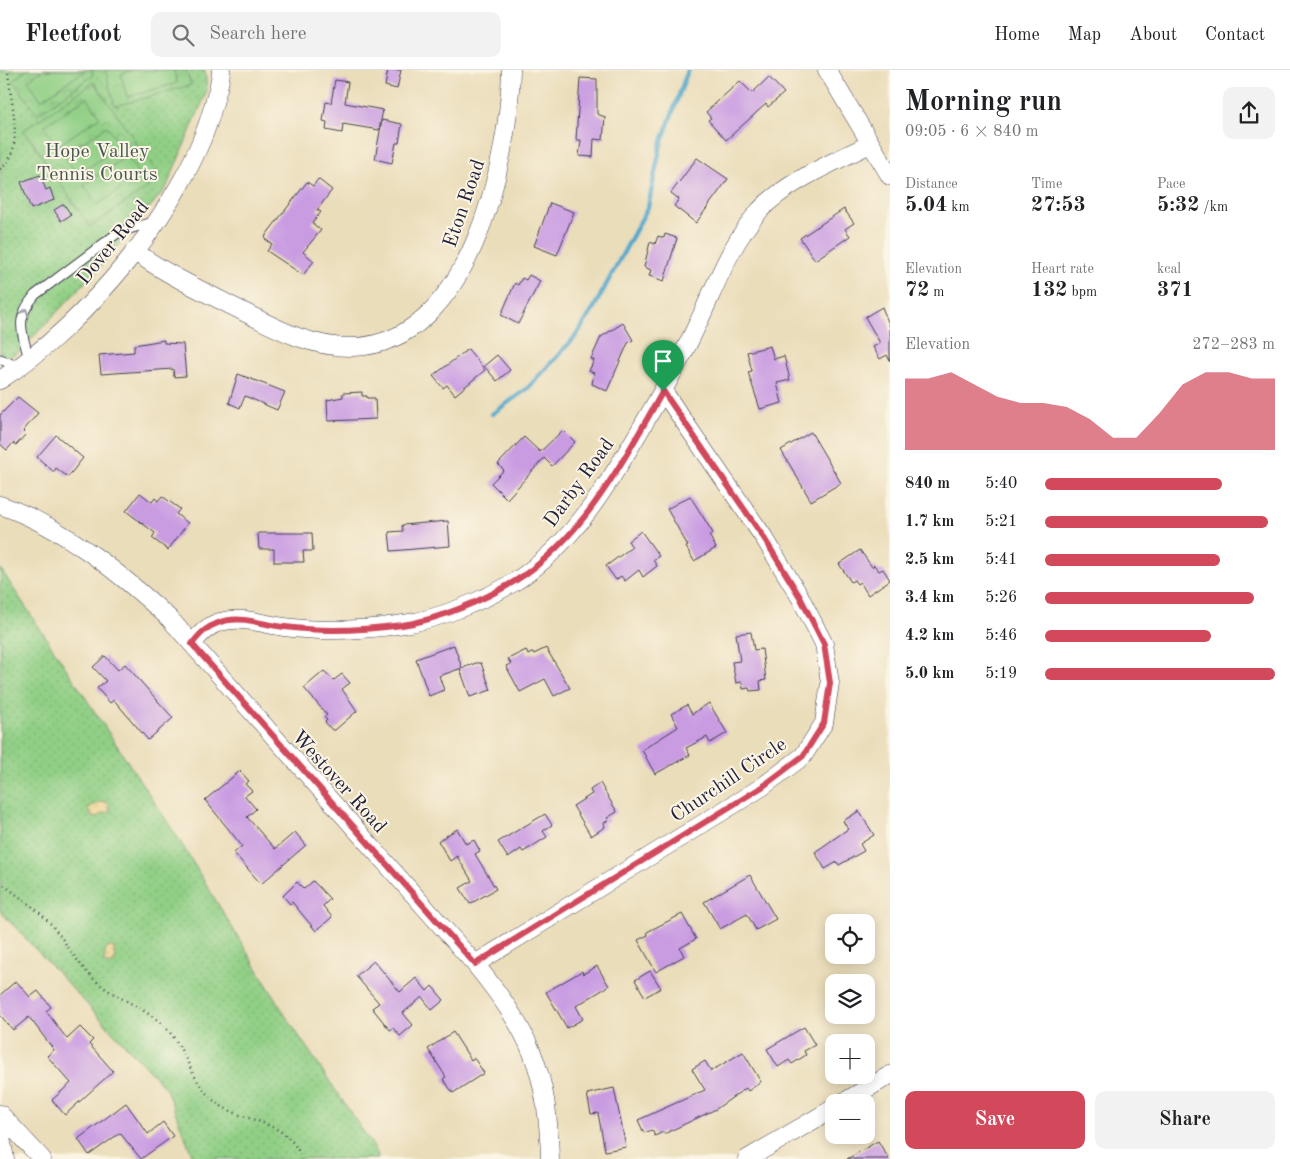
<!DOCTYPE html>
<meta charset="utf-8">
<style>
:root{--surface:#fff;--page:#f2f2f2;--text:#202124;--muted:#757577;--line:#e0e0e0;--accent:#d1495b}
body{margin:0;font-family:"Old Standard TT",serif;background:var(--page);color:var(--text);height:100vh;display:flex;flex-direction:column;font-size:19px;white-space:nowrap}
*{box-sizing:border-box;margin:0}
p{font-size:16px;color:var(--muted)}
.icon{flex:none;width:28px;height:28px;fill:none;stroke:currentColor;stroke-width:2;stroke-linecap:round;stroke-linejoin:round}
.map{position:relative;flex:1;overflow:hidden}
.drawer{display:flex;flex-direction:column;background:var(--surface);width:400px}
.drawer>*{flex:none}
.tools{position:absolute;left:825px;top:844px;display:grid;gap:10px}
.tools a{display:grid;place-items:center;width:50px;height:50px;border-radius:10px;background:var(--surface);box-shadow:0 2px 12px #0003;font-size:25px}
.pin{position:absolute;display:grid;place-items:center;width:42px;height:42px;color:#fff;margin:-51px -21px;border-radius:50% 50% 50% 0;rotate:-45deg;box-shadow:0 0 5px #0007}
.pin .icon{rotate:45deg}
.round{display:grid;place-items:center;flex:none;width:52px;height:52px;border-radius:10px;background:var(--page)}
.summary{display:flex;align-items:center;justify-content:space-between;height:85px;padding:0 15px}
h1{font-size:28px;font-weight:700;line-height:38px}
.figures{display:grid;grid-template-columns:repeat(3,1fr);gap:8px;height:85px;padding:5px 15px}
.figures div{display:grid;align-content:center}
.figures b{font-size:21px;font-weight:700}
.figures small{font-size:14px;font-weight:400}
.figures p{font-size:14px}
.chart{height:140px;padding:10px 15px}
.chart p{display:flex;justify-content:space-between}
.chart svg{width:100%;height:90px;margin-top:5px;fill:var(--accent);opacity:.7}
.button{display:flex;gap:10px;margin-top:auto;padding:10px 15px}
.button a{flex:1;height:58px;border-radius:10px;background:var(--accent);color:#fff;font-size:20px;font-weight:700;line-height:58px;text-align:center}
.button a+a{background:var(--page);color:var(--text)}
ul{padding:0 15px;list-style:none;font-size:16px}
li{display:grid;grid-template-columns:80px 60px 1fr;align-items:center;height:38px}
li i{height:12px;border-radius:6px;background:var(--accent)}
header{display:flex;align-items:center;gap:30px;box-sizing:border-box;height:70px;padding:0 25px;background:var(--surface);border-bottom:1px solid var(--line)}
header strong{font-size:24px}
nav{display:flex;gap:28px;margin-inline-start:auto;font-size:18px}
.search{width:350px;height:45px;background:var(--page);display:flex;align-items:center;gap:12px;box-sizing:border-box;padding:0 18px;border-radius:10px;color:var(--muted);font-size:19px}
main{display:flex;flex:1;min-height:0}
.map>svg:first-child{display:block}
.grass{fill:url(#grass-dots);stroke:#597860}
.sand{fill:url(#sand-dots);stroke:#887e6c}
.park{fill:url(#park-crowns);stroke:#597860}
.pitch{fill:#90cf85;stroke:#597860}
.lines{fill:none;stroke-linecap:round;stroke-linejoin:round}
.stream{stroke:#4da5ca;stroke-width:4.5}
.building{fill:#c99ce2}
.lane-casing{stroke:#403e4e;stroke-width:11}
.street-casing{stroke:#403e4e;stroke-width:19}
.path{stroke:#403e4e;stroke-width:2.5;stroke-dasharray:1 4;stroke-linecap:butt}
.lane{stroke:#fff;stroke-width:9}
.street{stroke:#fff;stroke-width:18}
.oneway{stroke:#9c9ca7}
.route-casing{stroke:#fff;stroke-width:10}
.route{stroke:#d1495b;stroke-width:6}
.labels{text-anchor:middle;stroke-width:4;stroke-linejoin:round;paint-order:stroke}
.park-label{font-size:20px;fill:#435651;stroke:#fcf5e5}
.street-label{font-size:20px;fill:#22223b;stroke:#fcf5e5}
</style>
<header>
<strong>Fleetfoot</strong>
<div class="search"><svg class="icon" aria-label="search" viewBox="0 0 24 24"><circle cx="10" cy="10" r="6"/><path d="M15 15l6 6"/></svg>Search here</div>
<nav><a>Home</a><a>Map</a><a>About</a><a>Contact</a></nav>
</header>
<main>
<div class="map">
<svg width="890" height="1089" viewBox="0 0 890 1089">
<defs>
<pattern id="grass-dots" width="8" height="8" patternUnits="userSpaceOnUse" patternTransform="scale(1.25)"><rect width="8" height="8" fill="#90cf85"/><path d="M2 2h.1M6 6h.1" fill="none" stroke="#7cb174" stroke-width="1.8" stroke-linecap="round"/></pattern>
<pattern id="sand-dots" width="8" height="8" patternUnits="userSpaceOnUse" patternTransform="scale(1.25)"><rect width="8" height="8" fill="#eeda9e"/><path d="M2 2h.1M6 6h.1" fill="none" stroke="#ccbb89" stroke-width="1.8" stroke-linecap="round"/></pattern>
<pattern id="park-crowns" width="20" height="18" patternUnits="userSpaceOnUse" patternTransform="scale(1.25)"><rect width="20" height="18" fill="#90cf85"/><path d="M2 6a3 3 0 1 1 6 0M12 15a3 3 0 1 1 6 0" fill="none" stroke="#7cb174"/></pattern>
</defs>
<rect width="100%" height="100%" fill="#fcf5e5"/>
<filter id="ink" filterUnits="userSpaceOnUse"><feTurbulence type="fractalNoise" baseFrequency=".02" numOctaves="2"/><feDisplacementMap in="SourceGraphic" scale="10" xChannelSelector="R" yChannelSelector="G"/><feConvolveMatrix kernelMatrix="1 2 1 2 8 2 1 2 1" color-interpolation-filters="sRGB"/></filter>
<filter id="wash" filterUnits="userSpaceOnUse"><feTurbulence type="fractalNoise" baseFrequency=".0096" numOctaves="4" result="noise"/><feDisplacementMap in="SourceGraphic" scale="20" xChannelSelector="R" yChannelSelector="G"/><feGaussianBlur stdDeviation="1.12" result="paint"/><feColorMatrix in="noise" values="0 0 0 0 0 0 0 0 0 0 0 0 0 0 0 0 0 1.4 0 .05"/><feComposite in="paint" operator="in"/></filter>
<g filter="url(#wash)">
<rect width="100%" height="100%" fill="#eaddba"/>
<path class="grass" d="M 0,0 L 205,0 L 207,21 L 166,118 L 99,198 L 19,282 L 0,292 Z
M 0,498 L 178,768 L 287,948 L 377,1082 L 378,1089 L 188,1089 L 193,1087 L 166,1019 L 0,841 Z"/>
<path class="sand" d="M 103,731 L 109,734 L 110,741 L 93,748 L 88,738 Z
M 110,877 L 114,878 L 115,892 L 110,895 L 104,892 L 106,879 Z"/>
<path class="park" d="M 27,0 L 93,0 L 92,6 L 37,44 L 13,10 Z
M 105,0 L 186,0 L 191,15 L 115,36 Z
M 94,12 L 161,108 L 90,157 L 24,60 Z"/>
<path class="pitch" d="M 43,0 L 84,0 L 84,1 L 41,30 L 28,10 Z
M 134,0 L 174,0 L 177,13 L 127,27 L 121,4 Z
M 87,27 L 100,47 L 57,76 L 44,56 Z
M 107,56 L 120,76 L 77,105 L 64,85 Z
M 127,86 L 140,106 L 97,135 L 84,115 Z"/>
<g class="lines">
<path class="stream" d="M 492,344 L 527,319 L 575,267 L 591,243 L 648,137 L 661,74 L 688,0"/>
</g>
<g id="blocks">
<path class="building" d="M 388,0 L 401,0 L 397,19 L 385,16 Z
M 769,7 L 784,23 L 768,37 L 766,34 L 726,70 L 708,50 L 711,48 L 706,42 L 740,11 L 752,23 Z
M 580,8 L 597,9 L 597,44 L 605,47 L 603,70 L 594,69 L 593,87 L 579,86 L 581,70 L 576,70 Z
M 335,10 L 348,12 L 345,33 L 383,40 L 379,60 L 343,54 L 342,63 L 326,60 L 327,52 L 323,51 L 326,32 L 331,33 Z
M 382,50 L 402,54 L 399,73 L 396,73 L 392,93 L 375,89 Z
M 697,88 L 728,109 L 696,153 L 674,136 L 679,129 L 671,123 Z
M 40,105 L 46,120 L 50,118 L 54,130 L 31,139 L 21,112 Z
M 318,109 L 332,120 L 317,140 L 321,142 L 312,153 L 321,160 L 303,182 L 314,191 L 303,205 L 267,181 L 272,174 L 265,169 L 266,165 L 307,112 L 313,116 Z
M 550,133 L 574,142 L 557,185 L 534,176 Z
M 64,134 L 71,145 L 61,151 L 54,140 Z
M 844,139 L 854,153 L 845,159 L 850,166 L 815,190 L 800,168 Z
M 665,164 L 677,168 L 664,211 L 649,206 L 651,200 L 644,197 L 650,172 L 655,174 L 658,166 L 664,168 Z
M 529,205 L 540,211 L 518,254 L 501,245 L 515,213 L 518,215 L 522,208 L 526,210 Z
M 882,237 L 890,257 L 890,291 L 887,285 L 880,289 L 873,277 L 880,273 L 865,247 Z
M 623,253 L 633,270 L 628,273 L 607,321 L 592,314 L 594,303 L 589,301 L 594,290 L 591,289 L 601,267 Z
M 164,270 L 164,273 L 183,274 L 186,306 L 174,307 L 173,299 L 101,304 L 99,285 L 134,282 L 134,275 Z
M 770,276 L 774,289 L 784,286 L 790,310 L 777,313 L 782,333 L 760,339 L 748,302 L 752,301 L 747,282 Z
M 468,279 L 485,300 L 455,325 L 447,315 L 443,318 L 433,306 Z
M 497,285 L 510,300 L 497,311 L 484,296 Z
M 238,304 L 285,322 L 277,340 L 245,326 L 240,338 L 229,333 Z
M 362,322 L 362,326 L 367,326 L 367,328 L 375,328 L 376,349 L 328,351 L 327,330 L 343,327 L 343,323 Z
M 18,327 L 38,343 L 23,361 L 26,364 L 16,375 L 13,373 L 7,380 L 0,374 L 0,345 Z
M 563,360 L 575,372 L 552,396 L 544,388 L 507,429 L 491,413 L 504,400 L 498,394 L 524,367 L 540,382 Z
M 811,362 L 841,413 L 811,431 L 781,380 Z
M 56,365 L 83,388 L 68,407 L 56,398 L 54,402 L 37,387 Z
M 140,423 L 152,432 L 155,428 L 158,431 L 162,426 L 180,439 L 176,444 L 188,453 L 168,480 L 152,468 L 155,463 L 126,441 Z
M 690,426 L 713,463 L 709,465 L 716,478 L 694,491 L 686,477 L 688,476 L 667,439 Z
M 448,451 L 450,476 L 391,481 L 389,462 L 403,461 L 402,455 Z
M 641,461 L 659,486 L 653,490 L 657,496 L 643,507 L 639,500 L 625,511 L 621,506 L 616,510 L 606,496 L 632,477 L 628,471 Z
M 258,463 L 312,463 L 313,481 L 303,481 L 304,492 L 274,492 L 274,479 L 259,479 Z
M 860,480 L 872,497 L 874,495 L 879,501 L 883,499 L 890,510 L 868,525 L 860,512 L 857,514 L 854,510 L 851,512 L 839,494 Z
M 751,562 L 754,580 L 762,579 L 766,610 L 760,611 L 761,620 L 750,621 L 749,618 L 743,619 L 742,612 L 736,613 L 732,592 L 740,591 L 736,564 Z
M 454,575 L 462,598 L 439,606 L 444,620 L 429,626 L 416,589 Z
M 546,578 L 570,618 L 554,626 L 545,609 L 520,622 L 506,596 L 511,594 L 508,589 L 526,580 L 528,585 L 533,582 L 534,584 Z
M 105,586 L 118,600 L 125,594 L 173,648 L 148,670 L 114,630 L 110,633 L 97,618 L 106,611 L 93,597 Z
M 476,593 L 481,593 L 491,620 L 470,627 L 460,599 Z
M 324,601 L 334,610 L 342,604 L 350,613 L 342,619 L 357,641 L 335,660 L 332,660 L 325,652 L 327,650 L 324,647 L 327,645 L 304,618 Z
M 709,633 L 727,663 L 710,673 L 707,667 L 686,678 L 690,685 L 655,704 L 642,680 L 678,657 L 671,644 L 687,635 L 692,644 Z
M 240,701 L 249,711 L 245,714 L 252,721 L 245,726 L 256,739 L 247,747 L 275,779 L 295,762 L 306,775 L 261,814 L 234,783 L 242,776 L 205,730 Z
M 600,713 L 617,742 L 607,748 L 609,750 L 604,753 L 605,757 L 591,766 L 573,736 L 592,724 L 590,720 Z
M 859,741 L 874,765 L 860,774 L 864,781 L 839,795 L 837,792 L 825,799 L 815,782 L 848,759 L 843,751 Z
M 545,744 L 552,755 L 543,761 L 547,767 L 523,782 L 521,779 L 508,788 L 498,772 Z
M 457,759 L 466,774 L 474,770 L 480,781 L 475,784 L 496,819 L 470,834 L 460,818 L 472,811 L 457,786 L 450,791 L 438,771 Z
M 750,805 L 776,849 L 756,860 L 747,844 L 720,859 L 704,832 Z
M 313,811 L 330,829 L 323,836 L 332,847 L 316,861 L 292,832 L 290,834 L 283,826 L 297,812 L 304,819 Z
M 682,844 L 696,869 L 680,878 L 684,886 L 656,902 L 638,870 L 648,865 L 647,862 Z
M 374,891 L 400,922 L 416,908 L 427,921 L 432,916 L 444,930 L 432,940 L 422,927 L 403,943 L 413,955 L 400,966 L 393,958 L 390,960 L 372,938 L 379,933 L 356,906 Z
M 597,896 L 609,916 L 576,936 L 583,949 L 567,958 L 546,922 L 582,901 L 583,904 Z
M 650,901 L 661,918 L 645,927 L 635,910 Z
M 16,911 L 30,927 L 38,921 L 51,937 L 46,941 L 67,969 L 80,957 L 93,970 L 89,974 L 113,1001 L 65,1045 L 52,1030 L 71,1013 L 47,986 L 54,980 L 29,947 L 13,960 L 0,945 L 0,925 Z
M 804,957 L 815,975 L 804,981 L 806,985 L 792,994 L 789,990 L 778,997 L 767,979 Z
M 453,962 L 471,990 L 474,988 L 484,1003 L 453,1023 L 443,1009 L 446,1007 L 428,979 Z
M 743,982 L 761,1012 L 748,1021 L 746,1018 L 716,1039 L 664,1064 L 663,1062 L 655,1066 L 652,1060 L 644,1063 L 638,1050 L 705,1020 L 692,999 L 705,991 L 711,1001 Z
M 614,1018 L 626,1077 L 605,1081 L 598,1043 L 591,1044 L 587,1024 Z
M 126,1033 L 148,1064 L 163,1052 L 173,1066 L 141,1089 L 120,1063 L 89,1085 L 78,1069 Z
M 878,1071 L 889,1089 L 847,1089 Z"/>
</g>
</g>
<g filter="url(#ink)">
<use href="#blocks" fill-opacity="0" stroke="#403e4e" stroke-width="1"/>
<g class="lines">
<g class="lane-casing">
<path id="lane" d="M 0,289 L 19,297
M 29,289 C 22,261 14,250 35,225 L 119,162 L 153,152"/>
</g>
<g class="street-casing">
<path id="street" d="M 827,0 L 890,106
M 134,181 C 163,202 194,217 226,233 C 267,253 306,278 353,277 C 470,274 509,91 511,0
M 0,310 C 86,255 189,132 214,33 C 217,22 221,11 221,0
M 0,435 C 64,457 120,503 170,549 L 475,894 C 530,962 548,1000 550,1089
M 192,574 C 199,565 208,555 220,552 C 243,546 262,554 284,557 C 322,562 366,560 404,554 C 439,549 485,530 516,511 C 573,474 610,412 643,355 C 663,321 682,288 698,253 C 717,213 730,174 760,140 C 786,112 836,91 870,74
M 475,894 L 762,717 L 803,686 L 824,653 L 830,613 L 824,574 L 800,527 L 765,469 L 663,321
M 844,1032 L 890,1005
M 0,1044 L 42,1089
M 0,1062 L 5,1089
M 747,1089 L 834,1038"/>
</g>
<path class="path" d="M 0,99 C 27,83 9,27 8,0
M 0,812 C 16,825 34,836 47,850 C 65,869 77,895 97,912 C 118,930 144,936 166,958 C 186,979 191,1011 213,1030 C 242,1055 286,1046 302,1089"/>
<use href="#lane" class="lane"/>
<use href="#street" class="street"/>
</g>
<defs><path id="oneway-chevron" d="M-2-3.5L2.5 0L-2 3.5" fill="none" stroke-width="1.6" stroke-linecap="round" stroke-linejoin="round" transform="scale(1.25)"/></defs>
<use class="oneway" href="#oneway-chevron" transform="translate(25 242) rotate(-70)"/>
</g>
<g class="lines" filter="url(#ink)">
<g class="route-casing">
<path id="route" d="M 663,321 L 764,468 L 800,527 L 824,574 L 830,613 L 824,653 L 803,686 L 762,717 L 475,894 L 192,574 C 199,565 206,557 218,553 C 240,544 262,555 285,557 C 323,562 365,560 402,555 C 438,550 484,530 515,511 C 584,468 624,389 663,321 Z"/>
</g>
<use href="#route" class="route"/>
</g>
<g class="labels">
<g class="park-label">
<text x="97" y="87">Hope Valley<tspan x="97" dy="23">Tennis Courts</tspan></text>
</g>
<g class="street-label">
<text transform="translate(463 133) rotate(-71)" y="7">Eton Road</text>
<text transform="translate(112 172) rotate(-51)" y="7">Dover Road</text>
<text transform="translate(578 412) rotate(-54)" y="7">Darby Road</text>
<text transform="translate(728 709) rotate(-34)" y="7">Churchill Circle</text>
<text transform="translate(340 711) rotate(48)" y="7">Westover Road</text>
</g>
</g>
</svg>
<div class="tools">
<a><svg class="icon" aria-label="locate" viewBox="0 0 24 24"><circle cx="12" cy="12" r="6"/><path d="M12 2v4M12 18v4M2 12h4M18 12h4"/></svg></a>
<a><svg class="icon" aria-label="layers" viewBox="0 0 24 24"><path d="M12 4l9 5-9 5-9-5zM3 14l9 5 9-5"/></svg></a>
<a>+</a>
<a>−</a>
</div>
<div class="pin" style="left:663px;top:321px;background:#1e9e55"><svg class="icon" aria-label="arrive" viewBox="0 0 24 24"><path d="M6 21V4h12l-3 4 3 4H6"/></svg></div>
</div>
<section class="drawer">
<div class="summary"><div><h1>Morning run</h1><p>09:05 · 6 × 840 m</p></div><a class="round"><svg class="icon" aria-label="share" viewBox="0 0 24 24"><path d="M12 15V3M7 8l5-5 5 5M5 13v7h14v-7"/></svg></a></div>
<div class="figures">
<div><p>Distance</p><b>5.04<small> km</small></b></div>
<div><p>Time</p><b>27:53</b></div>
<div><p>Pace</p><b>5:32<small> /km</small></b></div>
</div>
<div class="figures">
<div><p>Elevation</p><b>72<small> m</small></b></div>
<div><p>Heart rate</p><b>132<small> bpm</small></b></div>
<div><p>kcal</p><b>371</b></div>
</div>
<div class="chart"><p><span>Elevation</span>272–283 m</p>
<svg viewBox="0 0 160 44" preserveAspectRatio="none"><path d="M0 44V9L10 9L20 6L30 12L40 18L50 21L60 21L70 23L80 29L90 38L100 38L110 26L120 12L130 6L140 6L150 9L160 9V44z"/></svg>
</div>
<ul>
<li><b>840 m</b>5:40<i style="width:77%"></i></li>
<li><b>1.7 km</b>5:21<i style="width:97%"></i></li>
<li><b>2.5 km</b>5:41<i style="width:76%"></i></li>
<li><b>3.4 km</b>5:26<i style="width:91%"></i></li>
<li><b>4.2 km</b>5:46<i style="width:72%"></i></li>
<li><b>5.0 km</b>5:19<i style="width:100%"></i></li>
</ul>
<div class="button"><a>Save</a><a>Share</a></div>
</section>
</main>
